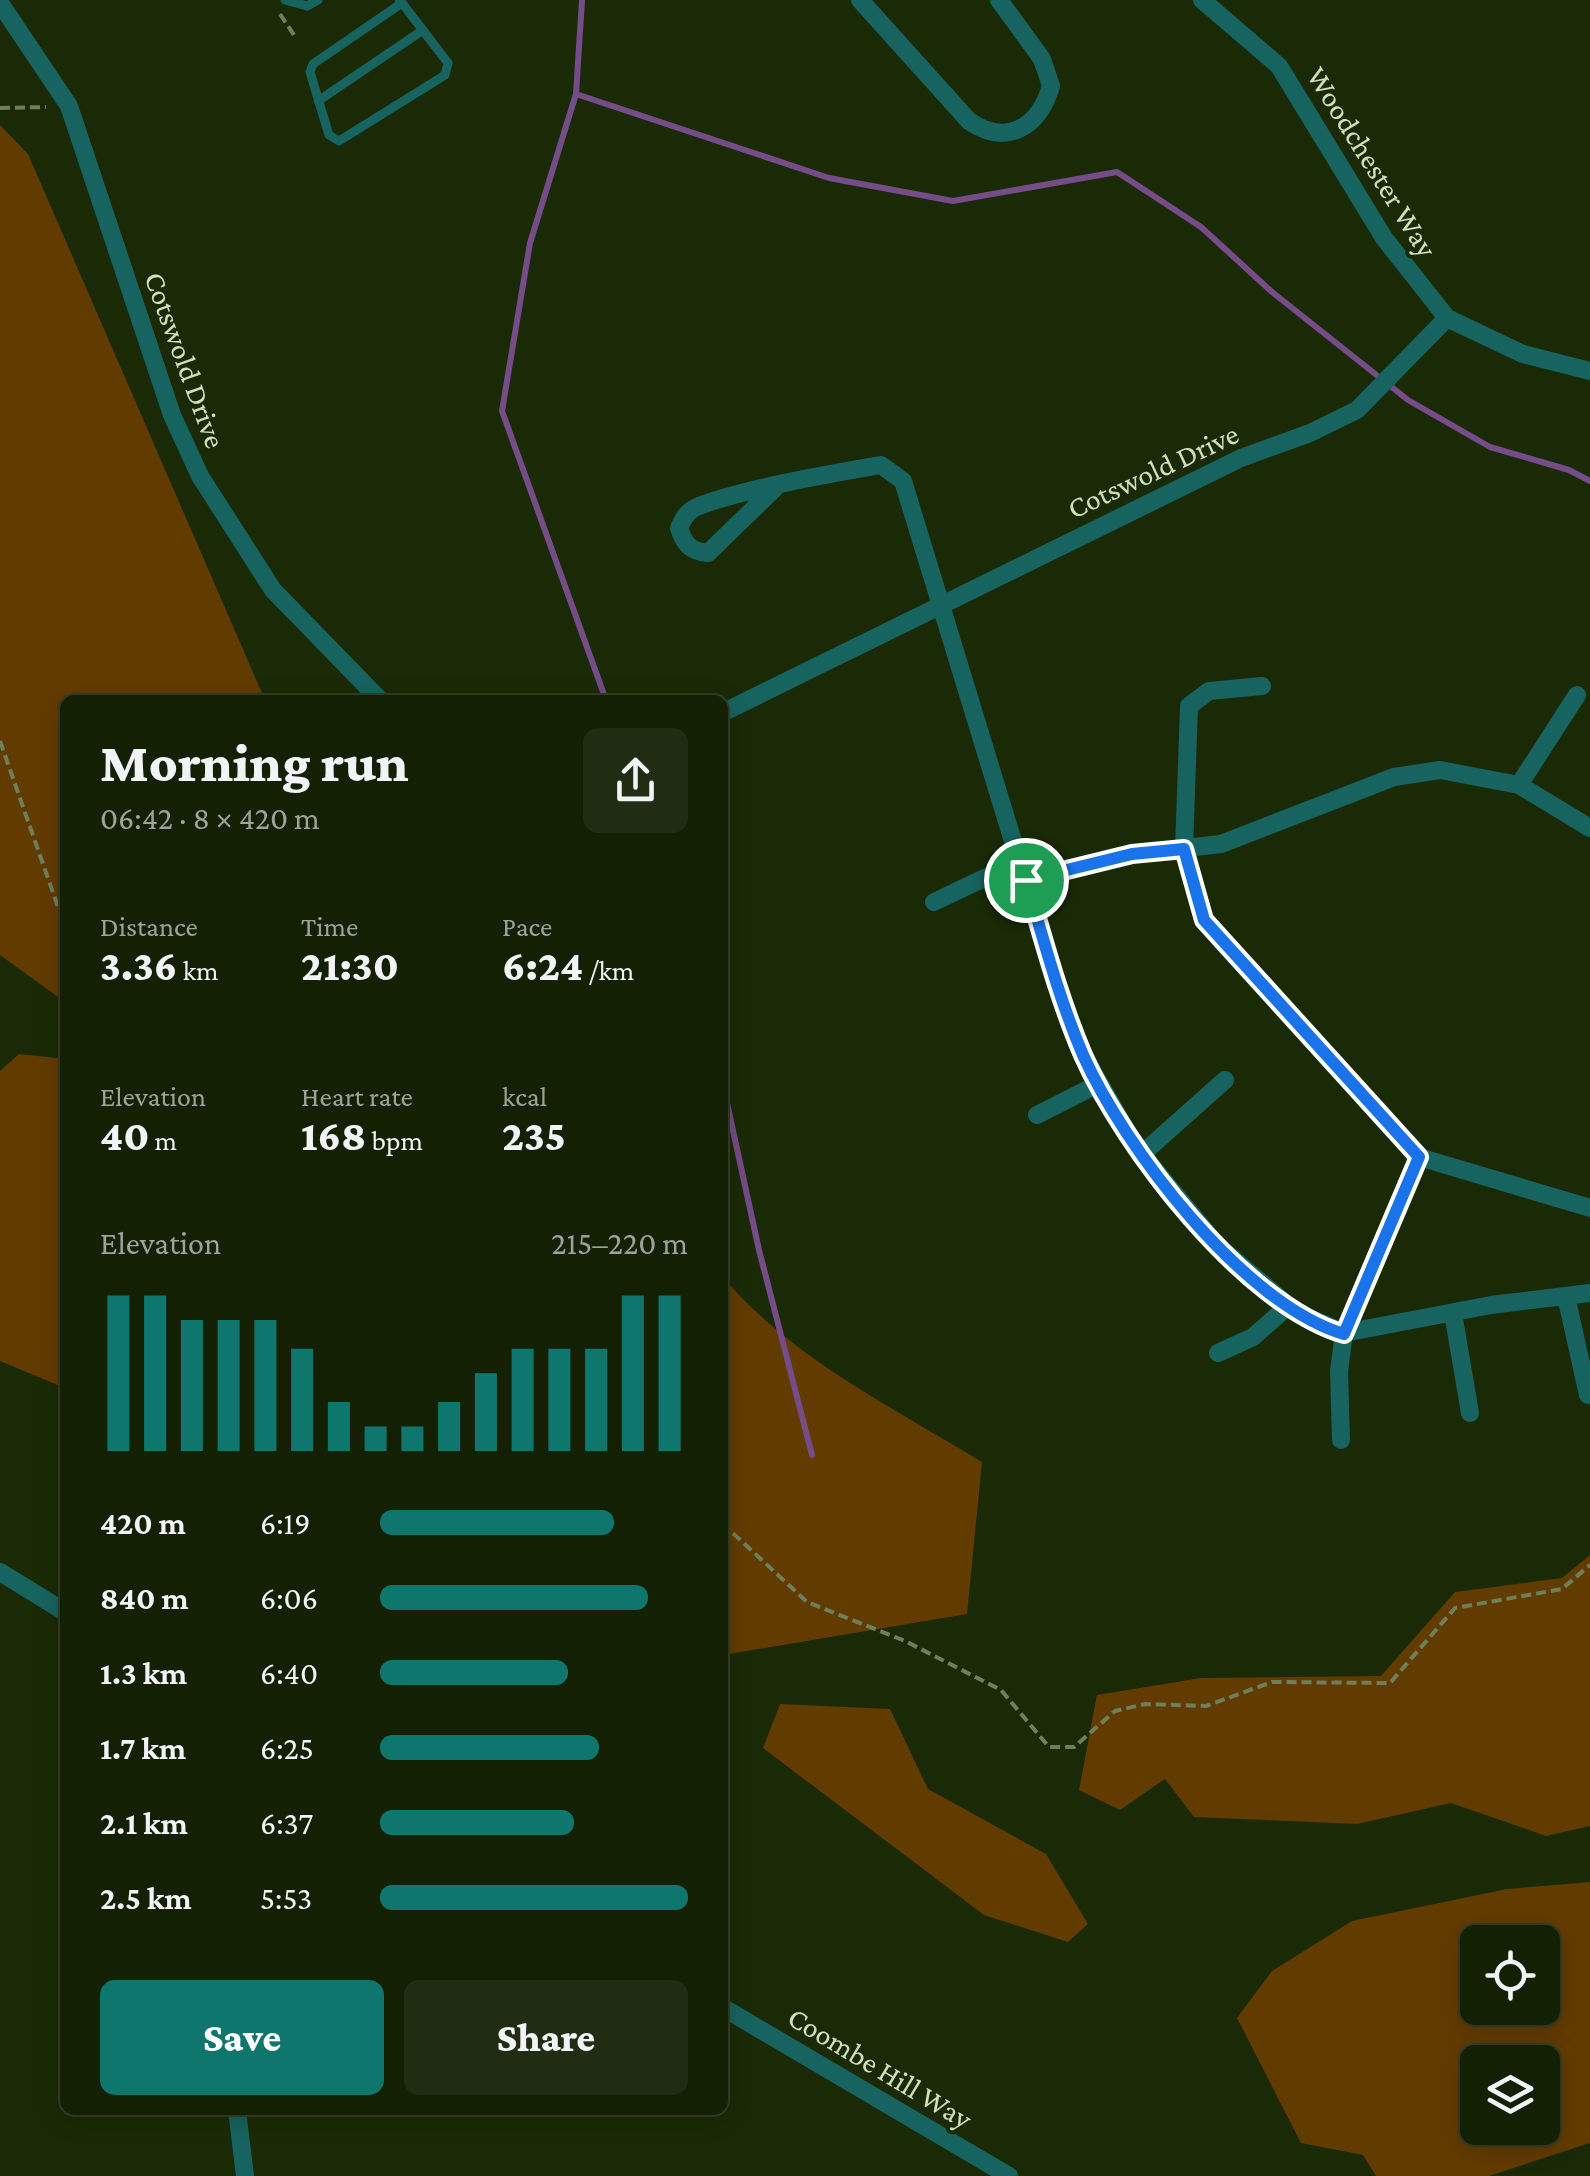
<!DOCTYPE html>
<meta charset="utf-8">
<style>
:root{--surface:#142004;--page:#212d13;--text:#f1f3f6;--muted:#9da39a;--line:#333e26;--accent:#0f766e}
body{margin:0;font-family:"Crimson Pro",serif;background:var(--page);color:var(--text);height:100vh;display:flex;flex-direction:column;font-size:38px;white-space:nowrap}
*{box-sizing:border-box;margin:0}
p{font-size:32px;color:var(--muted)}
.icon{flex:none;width:55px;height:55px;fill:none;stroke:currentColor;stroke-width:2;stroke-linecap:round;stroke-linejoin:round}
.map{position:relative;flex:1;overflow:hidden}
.details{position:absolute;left:60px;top:695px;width:668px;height:1420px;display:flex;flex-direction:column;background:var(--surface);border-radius:15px;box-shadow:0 5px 25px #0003,0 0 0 2px var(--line)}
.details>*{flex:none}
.fabs{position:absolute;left:1460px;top:1925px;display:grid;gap:20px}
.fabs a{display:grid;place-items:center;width:100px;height:100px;border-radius:15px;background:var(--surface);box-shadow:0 5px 25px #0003,0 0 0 2px var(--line);font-size:50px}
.pin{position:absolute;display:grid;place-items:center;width:85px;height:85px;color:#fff;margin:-42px;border:5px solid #fff;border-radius:50%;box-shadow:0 2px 10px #0007}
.round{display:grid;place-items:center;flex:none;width:105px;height:105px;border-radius:15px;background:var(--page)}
.head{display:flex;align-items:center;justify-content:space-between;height:170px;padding:0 40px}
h1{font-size:55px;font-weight:800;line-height:75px}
.stats{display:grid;grid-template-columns:repeat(3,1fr);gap:15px;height:170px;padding:10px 40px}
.stats div{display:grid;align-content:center}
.stats b{font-size:42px;font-weight:800}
.stats small{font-size:28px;font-weight:400}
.stats p{font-size:28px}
.chart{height:280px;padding:20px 40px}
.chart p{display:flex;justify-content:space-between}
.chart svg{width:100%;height:180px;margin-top:10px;stroke:var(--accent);stroke-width:6}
.button{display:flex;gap:20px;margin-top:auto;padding:20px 40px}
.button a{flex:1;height:115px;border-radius:15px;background:var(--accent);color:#fff;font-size:40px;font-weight:800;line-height:115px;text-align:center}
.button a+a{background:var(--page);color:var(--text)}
ul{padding:0 40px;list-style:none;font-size:32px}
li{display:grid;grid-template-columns:160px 120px 1fr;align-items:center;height:75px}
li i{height:25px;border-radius:12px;background:var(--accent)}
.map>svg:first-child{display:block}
.grass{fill:#623b00;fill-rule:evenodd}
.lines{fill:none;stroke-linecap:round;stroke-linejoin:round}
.stream{stroke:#754b88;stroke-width:6}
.path{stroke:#6e7f5c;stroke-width:4;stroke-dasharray:10 5;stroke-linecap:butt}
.lane{stroke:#17635f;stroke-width:9}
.street{stroke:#17635f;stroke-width:18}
.route-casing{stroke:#fff;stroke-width:20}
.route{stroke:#1a73e8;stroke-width:12}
.labels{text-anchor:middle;stroke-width:8;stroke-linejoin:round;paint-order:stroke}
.street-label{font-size:30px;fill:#cee0bd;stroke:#1a2a06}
</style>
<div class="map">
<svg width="1590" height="2176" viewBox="0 0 1590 2176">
<rect width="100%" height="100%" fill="#1a2a06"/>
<path class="grass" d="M 0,125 L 28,154 L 265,700 L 65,700 L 65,1002 L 0,955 Z
M 19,1054 L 65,1059 L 65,1388 L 0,1361 L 0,1071 Z
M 723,1277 C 790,1357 894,1408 982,1462 L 967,1614 L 723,1655 Z
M 1590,1555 L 1590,1826 L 1546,1836 L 1451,1803 L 1357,1824 L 1194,1817 L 1165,1779 L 1120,1810 L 1079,1790 L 1097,1695 L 1201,1678 L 1381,1676 L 1455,1592 L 1562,1578 Z
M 780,1704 L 890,1709 L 928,1789 L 1046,1854 L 1088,1924 L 1068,1942 L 984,1915 L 763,1748 Z
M 1590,1882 L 1590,2143 L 1489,2176 L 1376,2176 L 1363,2155 L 1301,2143 L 1237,2018 L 1272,1971 L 1352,1921 L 1507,1889 ZM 1478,1942 L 1542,1942 L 1542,2008 L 1478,2008 ZM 1478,2062 L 1542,2062 L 1542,2128 L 1478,2128 Z"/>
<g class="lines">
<path class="stream" d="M 582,0 L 576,94 L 530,243 L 502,411 L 606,700
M 576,94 L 829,178 L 953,201 L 1117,172 L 1201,227 L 1272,292 L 1408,400 L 1490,447 L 1569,470 L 1590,481
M 722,1080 L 759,1250 L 812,1455"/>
<path class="path" d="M 280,14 L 294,35
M 0,108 L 46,107
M 0,741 L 65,927
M 722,1523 L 807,1602 L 905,1641 L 1001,1690 L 1049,1747 L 1074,1747 L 1115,1711 L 1145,1704 L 1206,1706 L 1272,1682 L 1390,1683 L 1455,1608 L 1562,1589 L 1590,1565"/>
<path class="lane" d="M 285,0 L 307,6 L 318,0
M 399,0 L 402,3 L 448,63 L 445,75 L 339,141 L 329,135 L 310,72 L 313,64 L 402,3
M 318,101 L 423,30"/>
<path class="street" d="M 860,0 L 969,121 C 1007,147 1039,127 1051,86 L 1042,59 L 999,0
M 1202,0 L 1279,66 L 1384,238 L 1447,318 L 1523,354 L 1590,371
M 0,3 L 69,106 L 172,415 L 200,476 L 273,590 L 380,700
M 775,488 L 708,553 C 690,551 684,544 679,528 C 684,517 687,511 699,506 C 746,488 830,474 881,465 L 903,481 L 1052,969 L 1082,1053 L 1136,1147 L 1217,1245 L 1296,1312 L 1344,1333 L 1491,1305 L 1590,1293
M 1262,686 L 1209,691 L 1189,706 L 1184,849 L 1205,920 L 1222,942 L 1419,1157 L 1590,1208
M 722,713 L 1241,458 L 1310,433 L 1357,410 L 1447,318
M 1519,785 L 1577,695
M 1026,880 L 1132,854 L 1221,844 L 1394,777 L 1440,770 L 1519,785 L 1590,828
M 934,902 L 1020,861
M 1037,1115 L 1098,1084
M 1142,1154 L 1225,1080
M 1566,1296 L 1588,1395
M 1453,1313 L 1470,1413
M 1218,1353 L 1253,1337 L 1288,1306
M 1341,1440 L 1339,1371 L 1344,1333 L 1419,1157
M 0,1572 L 65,1612
M 722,2007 L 1009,2176
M 237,2110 L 245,2176"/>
</g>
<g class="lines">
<g class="route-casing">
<path id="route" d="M 1184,849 L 1204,920 L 1419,1157 L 1344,1334 C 1243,1304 1124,1147 1083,1055 C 1059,999 1043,938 1026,880 L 1132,854 Z"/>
</g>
<use href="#route" class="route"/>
</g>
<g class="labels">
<g class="street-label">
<text transform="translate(1372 162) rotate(58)" y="10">Woodchester Way</text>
<text transform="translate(185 360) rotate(70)" y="10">Cotswold Drive</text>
<text transform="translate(1153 471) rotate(-25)" y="10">Cotswold Drive</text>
<text transform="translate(880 2068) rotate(31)" y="10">Coombe Hill Way</text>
</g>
</g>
</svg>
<div class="fabs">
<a><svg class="icon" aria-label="locate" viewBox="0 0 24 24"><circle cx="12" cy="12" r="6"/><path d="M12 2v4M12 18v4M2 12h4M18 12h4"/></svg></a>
<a><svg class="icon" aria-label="layers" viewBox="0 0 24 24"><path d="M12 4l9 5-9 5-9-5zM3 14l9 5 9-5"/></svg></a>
</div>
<div class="pin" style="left:1026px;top:880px;background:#1e9e55"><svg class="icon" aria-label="arrive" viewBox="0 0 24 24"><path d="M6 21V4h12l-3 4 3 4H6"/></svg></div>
<section class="details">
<div class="head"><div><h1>Morning run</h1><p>06:42 · 8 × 420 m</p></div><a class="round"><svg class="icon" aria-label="share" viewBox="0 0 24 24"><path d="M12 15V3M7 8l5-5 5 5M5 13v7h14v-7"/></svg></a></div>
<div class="stats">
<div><p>Distance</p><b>3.36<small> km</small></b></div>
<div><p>Time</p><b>21:30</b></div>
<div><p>Pace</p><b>6:24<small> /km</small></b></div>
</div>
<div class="stats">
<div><p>Elevation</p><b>40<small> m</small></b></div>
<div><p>Heart rate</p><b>168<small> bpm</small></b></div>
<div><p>kcal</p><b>235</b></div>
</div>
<div class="chart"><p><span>Elevation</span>215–220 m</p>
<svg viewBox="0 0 160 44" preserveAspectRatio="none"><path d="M5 44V6M15 44V6M25 44V12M35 44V12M45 44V12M55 44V19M65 44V32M75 44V38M85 44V38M95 44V32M105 44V25M115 44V19M125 44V19M135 44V19M145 44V6M155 44V6"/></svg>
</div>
<ul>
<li><b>420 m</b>6:19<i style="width:76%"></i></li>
<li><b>840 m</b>6:06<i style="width:87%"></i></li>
<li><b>1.3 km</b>6:40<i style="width:61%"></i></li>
<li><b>1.7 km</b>6:25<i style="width:71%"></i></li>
<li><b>2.1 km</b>6:37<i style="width:63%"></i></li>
<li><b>2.5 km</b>5:53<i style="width:100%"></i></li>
</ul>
<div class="button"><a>Save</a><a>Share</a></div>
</section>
</div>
